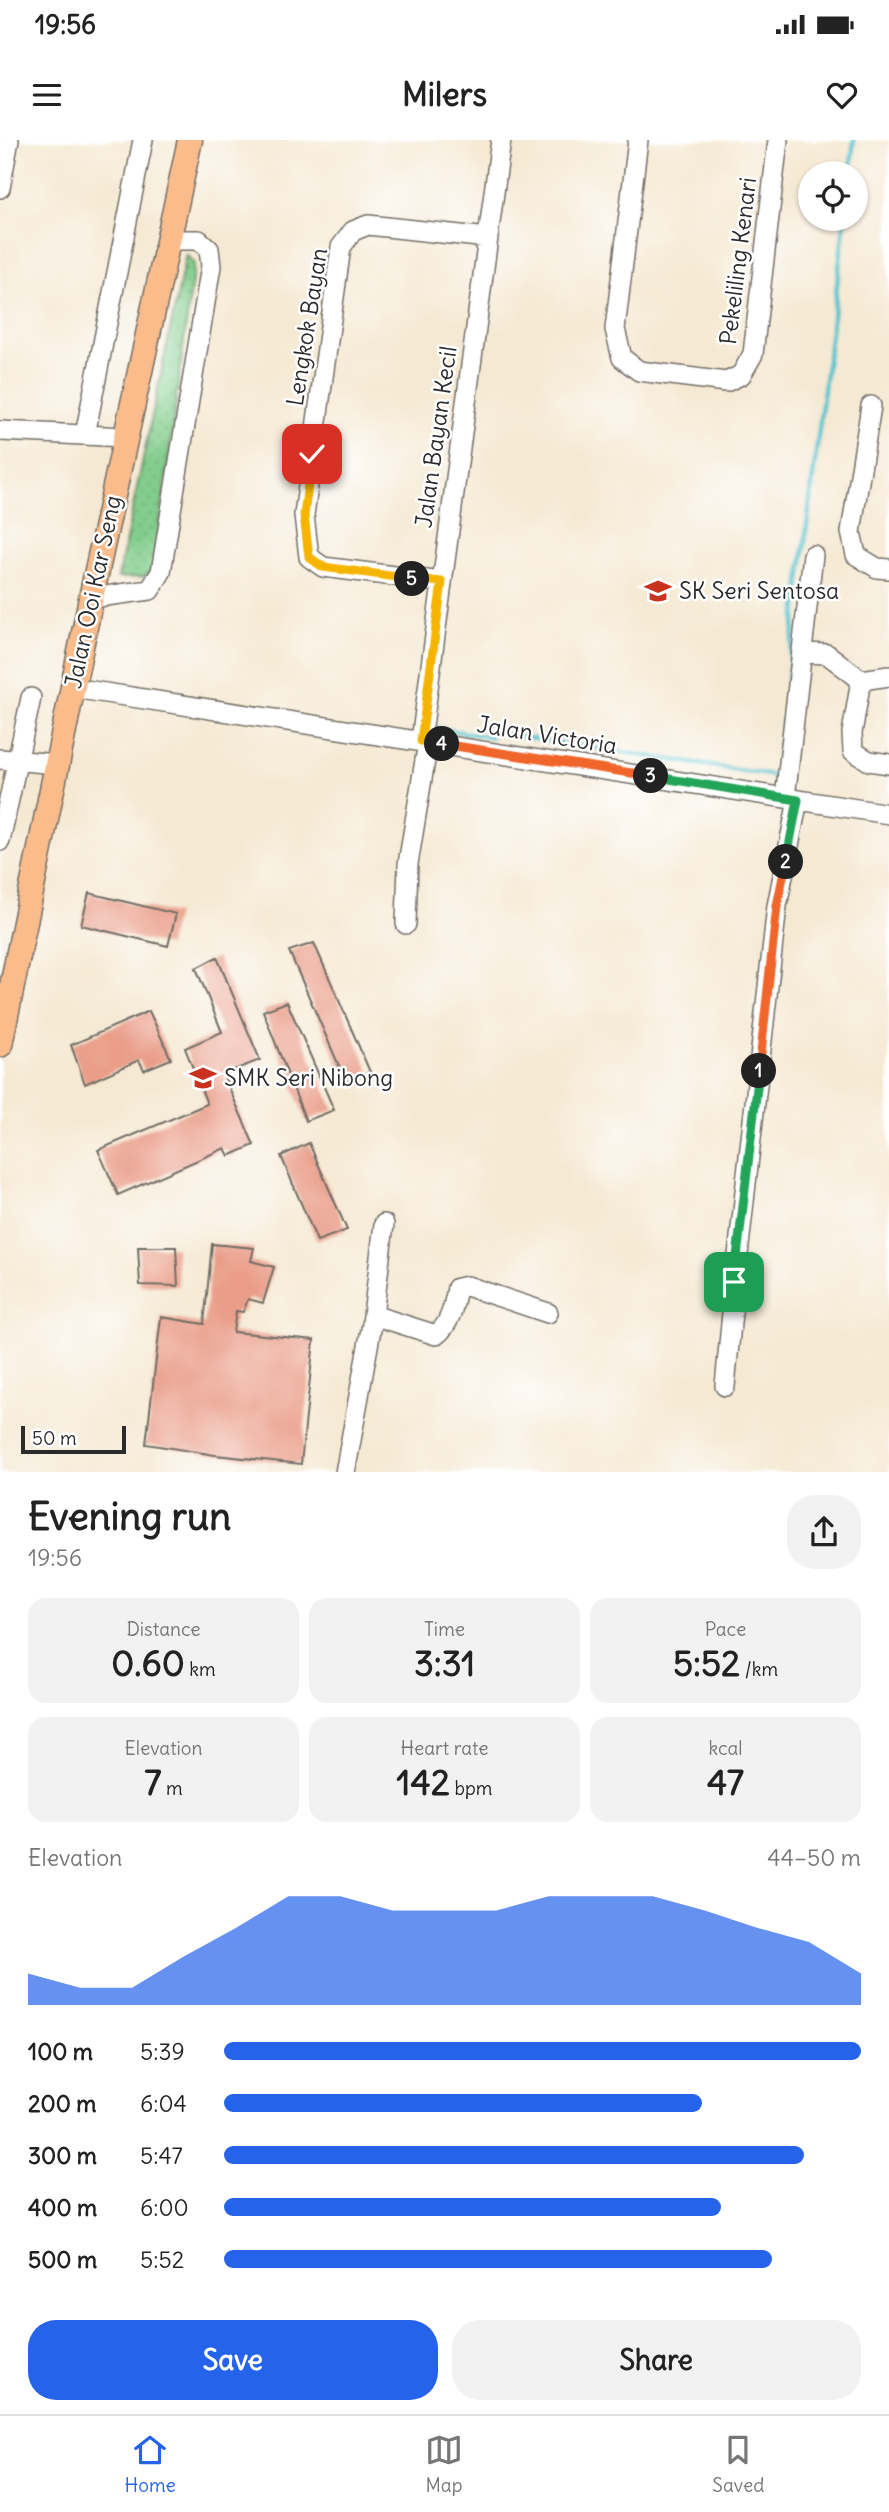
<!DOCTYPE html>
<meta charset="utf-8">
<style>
:root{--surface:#fff;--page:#f2f2f2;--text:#222;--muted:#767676;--line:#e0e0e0;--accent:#2563eb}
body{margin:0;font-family:Delius,sans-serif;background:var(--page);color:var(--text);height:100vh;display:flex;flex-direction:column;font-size:26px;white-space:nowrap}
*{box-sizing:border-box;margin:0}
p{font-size:23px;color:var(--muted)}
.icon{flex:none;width:38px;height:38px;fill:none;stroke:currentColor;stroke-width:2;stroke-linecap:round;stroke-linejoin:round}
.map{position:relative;height:1332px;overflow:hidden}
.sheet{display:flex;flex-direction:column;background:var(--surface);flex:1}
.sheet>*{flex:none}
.tools{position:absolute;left:798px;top:21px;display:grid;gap:14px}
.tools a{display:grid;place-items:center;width:70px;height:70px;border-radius:50%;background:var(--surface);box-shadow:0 2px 5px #0004;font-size:35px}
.scale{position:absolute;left:21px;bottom:18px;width:105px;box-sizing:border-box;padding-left:7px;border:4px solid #2b2b2b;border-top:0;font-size:19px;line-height:24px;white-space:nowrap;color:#2b2b2b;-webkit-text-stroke:5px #fff;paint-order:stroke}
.pin{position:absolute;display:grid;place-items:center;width:60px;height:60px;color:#fff;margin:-30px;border-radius:14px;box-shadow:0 4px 10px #0006}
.km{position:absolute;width:35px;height:35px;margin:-18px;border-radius:50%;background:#222;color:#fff;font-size:19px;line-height:35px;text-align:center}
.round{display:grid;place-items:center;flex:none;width:74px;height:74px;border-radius:28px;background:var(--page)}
.headline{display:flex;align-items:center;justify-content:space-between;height:119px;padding:0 28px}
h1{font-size:38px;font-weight:800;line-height:52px}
.stats{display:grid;grid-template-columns:repeat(3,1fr);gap:10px;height:119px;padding:7px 28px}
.stats div{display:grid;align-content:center;border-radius:18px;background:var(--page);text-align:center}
.stats b{font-size:35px;font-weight:800}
.stats small{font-size:19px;font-weight:400}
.stats p{font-size:19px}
.chart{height:196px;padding:14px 28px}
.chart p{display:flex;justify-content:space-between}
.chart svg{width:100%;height:126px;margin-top:7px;fill:var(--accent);opacity:.7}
.primary-button{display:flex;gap:14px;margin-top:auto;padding:14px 28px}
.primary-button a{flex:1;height:80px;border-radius:28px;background:var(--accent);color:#fff;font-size:28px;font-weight:800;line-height:80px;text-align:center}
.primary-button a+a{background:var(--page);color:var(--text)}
ul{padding:0 28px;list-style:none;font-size:23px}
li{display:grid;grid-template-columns:112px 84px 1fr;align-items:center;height:52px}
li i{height:18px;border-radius:9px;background:var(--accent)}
.status{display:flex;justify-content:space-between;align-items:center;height:49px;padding:0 35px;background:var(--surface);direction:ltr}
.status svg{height:19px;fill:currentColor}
header{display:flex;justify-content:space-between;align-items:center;height:91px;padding:0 28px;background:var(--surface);font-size:32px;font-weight:800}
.menu{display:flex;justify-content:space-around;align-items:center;height:98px;border-top:2px solid var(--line);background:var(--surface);font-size:19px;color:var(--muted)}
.menu a{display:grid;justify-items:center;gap:4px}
.menu .active{color:var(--accent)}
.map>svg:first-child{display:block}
.park{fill:url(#park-dots);stroke:#577c5c;stroke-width:2}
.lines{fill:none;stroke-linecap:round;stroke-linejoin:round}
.stream{stroke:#56c3ce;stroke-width:4.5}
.building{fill:#ea9e89}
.minor-casing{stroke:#726e66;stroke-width:22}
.major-casing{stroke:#726e66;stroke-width:27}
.minor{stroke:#fff;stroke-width:19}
.major{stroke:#fabc8b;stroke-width:24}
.split-1-casing{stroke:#fff;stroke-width:14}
.split-2-casing{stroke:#fff;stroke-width:14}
.split-3-casing{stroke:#fff;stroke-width:14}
.split-4-casing{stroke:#fff;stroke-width:14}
.split-5-casing{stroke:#fff;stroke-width:14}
.split-6-casing{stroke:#fff;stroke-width:14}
.split-1{stroke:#22a559;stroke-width:9}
.split-2{stroke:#f0652b;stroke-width:9}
.split-3{stroke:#22a559;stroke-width:9}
.split-4{stroke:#f0652b;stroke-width:9}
.split-5{stroke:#f5b400;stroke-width:9}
.split-6{stroke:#f5b400;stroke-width:9}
.labels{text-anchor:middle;stroke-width:5;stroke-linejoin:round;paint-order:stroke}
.street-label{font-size:23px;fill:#2b2b2b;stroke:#fff}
.poi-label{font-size:23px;fill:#2b2b2b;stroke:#fff;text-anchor:start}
</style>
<div class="status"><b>19:56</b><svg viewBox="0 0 49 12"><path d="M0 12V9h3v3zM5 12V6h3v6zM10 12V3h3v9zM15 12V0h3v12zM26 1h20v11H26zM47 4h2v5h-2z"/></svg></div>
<header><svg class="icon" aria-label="menu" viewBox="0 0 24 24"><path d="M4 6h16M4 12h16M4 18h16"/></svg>Milers<svg class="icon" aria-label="heart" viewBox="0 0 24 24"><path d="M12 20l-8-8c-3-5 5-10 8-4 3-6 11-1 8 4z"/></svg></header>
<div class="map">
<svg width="889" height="1333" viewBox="0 0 889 1333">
<defs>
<pattern id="park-dots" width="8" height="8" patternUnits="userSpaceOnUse" patternTransform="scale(1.75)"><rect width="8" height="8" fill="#83ce8c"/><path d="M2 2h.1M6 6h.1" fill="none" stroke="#71b179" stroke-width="1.8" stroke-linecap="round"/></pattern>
</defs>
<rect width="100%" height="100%" fill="#fff"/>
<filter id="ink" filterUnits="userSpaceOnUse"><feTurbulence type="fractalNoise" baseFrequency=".0143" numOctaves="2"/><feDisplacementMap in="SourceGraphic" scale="14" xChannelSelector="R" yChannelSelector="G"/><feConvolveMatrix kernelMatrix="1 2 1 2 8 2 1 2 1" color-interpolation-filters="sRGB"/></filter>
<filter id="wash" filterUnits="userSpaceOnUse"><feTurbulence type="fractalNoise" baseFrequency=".00686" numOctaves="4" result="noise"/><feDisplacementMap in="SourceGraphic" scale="28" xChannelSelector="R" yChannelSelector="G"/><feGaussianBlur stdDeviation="1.57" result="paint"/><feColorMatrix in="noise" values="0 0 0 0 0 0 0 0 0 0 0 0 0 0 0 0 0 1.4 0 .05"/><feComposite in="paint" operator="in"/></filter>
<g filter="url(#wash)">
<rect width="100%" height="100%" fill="#f5e9d3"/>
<path class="park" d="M 186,114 L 194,124 L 154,429 L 143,437 L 118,438 Z"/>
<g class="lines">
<path class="stream" d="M 850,33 L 854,0
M 437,588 L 491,597
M 505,594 L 776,636 L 845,79"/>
</g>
<g id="blocks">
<path class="building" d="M 89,753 L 176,774 L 168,806 L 81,785 Z
M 314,803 L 370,932 L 346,942 L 289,811 Z
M 217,817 L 260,920 L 223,934 L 254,1005 L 229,1016 L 225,1008 L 118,1055 L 98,1010 L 207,964 L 185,908 L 222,892 L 196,828 Z
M 287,862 L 334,970 L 306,981 L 263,871 Z
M 149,871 L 171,919 L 144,930 L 139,920 L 85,944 L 71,905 Z
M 309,1003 L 347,1090 L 317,1101 L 281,1016 Z
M 212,1104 L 254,1108 L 251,1121 L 274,1127 L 263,1163 L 248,1159 L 243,1172 L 236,1171 L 233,1192 L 314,1200 L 301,1324 L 215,1315 L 146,1304 L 161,1177 L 204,1184 Z
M 138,1107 L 176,1107 L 178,1146 L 140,1145 Z"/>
</g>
</g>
<g filter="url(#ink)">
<use href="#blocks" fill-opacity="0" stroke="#726e66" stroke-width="2"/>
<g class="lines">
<g class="minor-casing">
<path id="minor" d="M 638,0 L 615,189 L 622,218 L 639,231 L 726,242 L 741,235 L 753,214 L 778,0
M 0,48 L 9,0
M 871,266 L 851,392 L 856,415 L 877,428 L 889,429
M 0,291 L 125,297
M 85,295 L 143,0
M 442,442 L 323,427 L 309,417 L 304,375 L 341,107 L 353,91 L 368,85 L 488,98
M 91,458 L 150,450 L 161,432 L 211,126 L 209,109 L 199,100 L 169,100
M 803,513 L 827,514 L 861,540 L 889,536
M 861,540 L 852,593 L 853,611 L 869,621 L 889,624
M 73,548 L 889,674
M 421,601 L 501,0
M 0,619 L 57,624
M 785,658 L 813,415
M 0,701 L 31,558
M 406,784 L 408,724 L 428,602
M 373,1175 L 436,1195 C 450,1185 454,1165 457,1148 L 467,1146 L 548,1173
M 725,1246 L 735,1142 L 777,766 L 798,660
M 345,1333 L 372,1184 L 384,1084"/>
</g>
<g class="major-casing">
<path id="major" d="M 0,905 L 91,458 L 190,0"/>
</g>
<use href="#minor" class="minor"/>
<use href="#major" class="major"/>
</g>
</g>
<g class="lines" filter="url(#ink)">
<g class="split-1-casing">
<path id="split-1" d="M 734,1142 L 759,931"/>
</g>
<g class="split-2-casing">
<path id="split-2" d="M 759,931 L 777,766 L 786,722"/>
</g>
<g class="split-3-casing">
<path id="split-3" d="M 651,636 L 798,660 L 786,722"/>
</g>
<g class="split-4-casing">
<path id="split-4" d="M 442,604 L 651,636"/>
</g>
<g class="split-5-casing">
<path id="split-5" d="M 412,439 L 442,442 L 421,601 L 442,604"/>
</g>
<g class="split-6-casing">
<path id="split-6" d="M 312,314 L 304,375 L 309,417 L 323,427 L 412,439"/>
</g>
<use href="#split-1" class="split-1"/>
<use href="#split-2" class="split-2"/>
<use href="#split-3" class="split-3"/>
<use href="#split-4" class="split-4"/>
<use href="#split-5" class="split-5"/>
<use href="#split-6" class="split-6"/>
</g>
<defs>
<g id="school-bare" transform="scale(2.1)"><path d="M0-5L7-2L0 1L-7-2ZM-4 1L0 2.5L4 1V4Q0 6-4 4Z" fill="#c8321e" stroke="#fff" stroke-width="2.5" paint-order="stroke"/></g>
</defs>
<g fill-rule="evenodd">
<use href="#school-bare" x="658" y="451"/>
<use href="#school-bare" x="203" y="938"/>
</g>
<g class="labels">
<g class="street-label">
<text transform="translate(738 121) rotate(-83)" y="8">Pekeliling Kenari</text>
<text transform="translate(307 187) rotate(-81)" y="8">Lengkok Bayan</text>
<text transform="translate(436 297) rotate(-82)" y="8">Jalan Bayan Kecil</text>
<text transform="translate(93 452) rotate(-78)" y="8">Jalan Ooi Kar Seng</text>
<text transform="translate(547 595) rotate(9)" y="8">Jalan Victoria</text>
</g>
<g class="poi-label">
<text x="679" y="459">SK Seri Sentosa</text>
<text x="224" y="946">SMK Seri Nibong</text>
</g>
</g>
</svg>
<div class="tools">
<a><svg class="icon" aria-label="locate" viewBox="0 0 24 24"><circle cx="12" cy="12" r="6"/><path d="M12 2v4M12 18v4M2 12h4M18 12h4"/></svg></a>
</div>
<div class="scale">50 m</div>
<div class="pin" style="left:734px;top:1142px;background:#1e9e55"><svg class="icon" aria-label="arrive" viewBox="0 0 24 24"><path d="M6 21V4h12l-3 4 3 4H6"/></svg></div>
<div class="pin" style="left:312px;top:314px;background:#d93025"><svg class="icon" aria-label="check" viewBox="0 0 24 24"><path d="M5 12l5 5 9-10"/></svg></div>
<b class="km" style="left:759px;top:931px">1</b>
<b class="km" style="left:786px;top:722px">2</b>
<b class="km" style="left:651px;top:636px">3</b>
<b class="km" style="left:442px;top:604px">4</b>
<b class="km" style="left:412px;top:439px">5</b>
</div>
<section class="sheet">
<div class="headline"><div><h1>Evening run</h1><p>19:56</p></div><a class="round"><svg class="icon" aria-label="share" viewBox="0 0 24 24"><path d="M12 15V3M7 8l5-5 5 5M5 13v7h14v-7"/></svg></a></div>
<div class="stats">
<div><p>Distance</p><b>0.60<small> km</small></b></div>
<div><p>Time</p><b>3:31</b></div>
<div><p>Pace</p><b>5:52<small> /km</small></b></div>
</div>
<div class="stats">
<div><p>Elevation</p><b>7<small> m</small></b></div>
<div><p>Heart rate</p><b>142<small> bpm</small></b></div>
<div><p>kcal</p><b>47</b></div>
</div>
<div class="chart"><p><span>Elevation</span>44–50 m</p>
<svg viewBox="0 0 160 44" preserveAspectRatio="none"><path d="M0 44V33L10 38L20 38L30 27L40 17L50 6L60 6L70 11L80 11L90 11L100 6L110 6L120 6L130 11L140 17L150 22L160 33V44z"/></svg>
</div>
<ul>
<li><b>100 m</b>5:39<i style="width:100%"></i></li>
<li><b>200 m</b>6:04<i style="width:75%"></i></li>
<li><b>300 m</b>5:47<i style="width:91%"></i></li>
<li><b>400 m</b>6:00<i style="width:78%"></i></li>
<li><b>500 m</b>5:52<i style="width:86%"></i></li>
</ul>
<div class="primary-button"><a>Save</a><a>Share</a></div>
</section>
<nav class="menu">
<a class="active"><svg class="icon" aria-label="home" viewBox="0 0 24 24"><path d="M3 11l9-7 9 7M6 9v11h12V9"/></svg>Home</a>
<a><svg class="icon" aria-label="map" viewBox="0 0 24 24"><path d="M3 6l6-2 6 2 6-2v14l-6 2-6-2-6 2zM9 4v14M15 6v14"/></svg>Map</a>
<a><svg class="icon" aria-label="saved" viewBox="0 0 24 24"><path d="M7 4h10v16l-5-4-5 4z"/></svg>Saved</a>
</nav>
